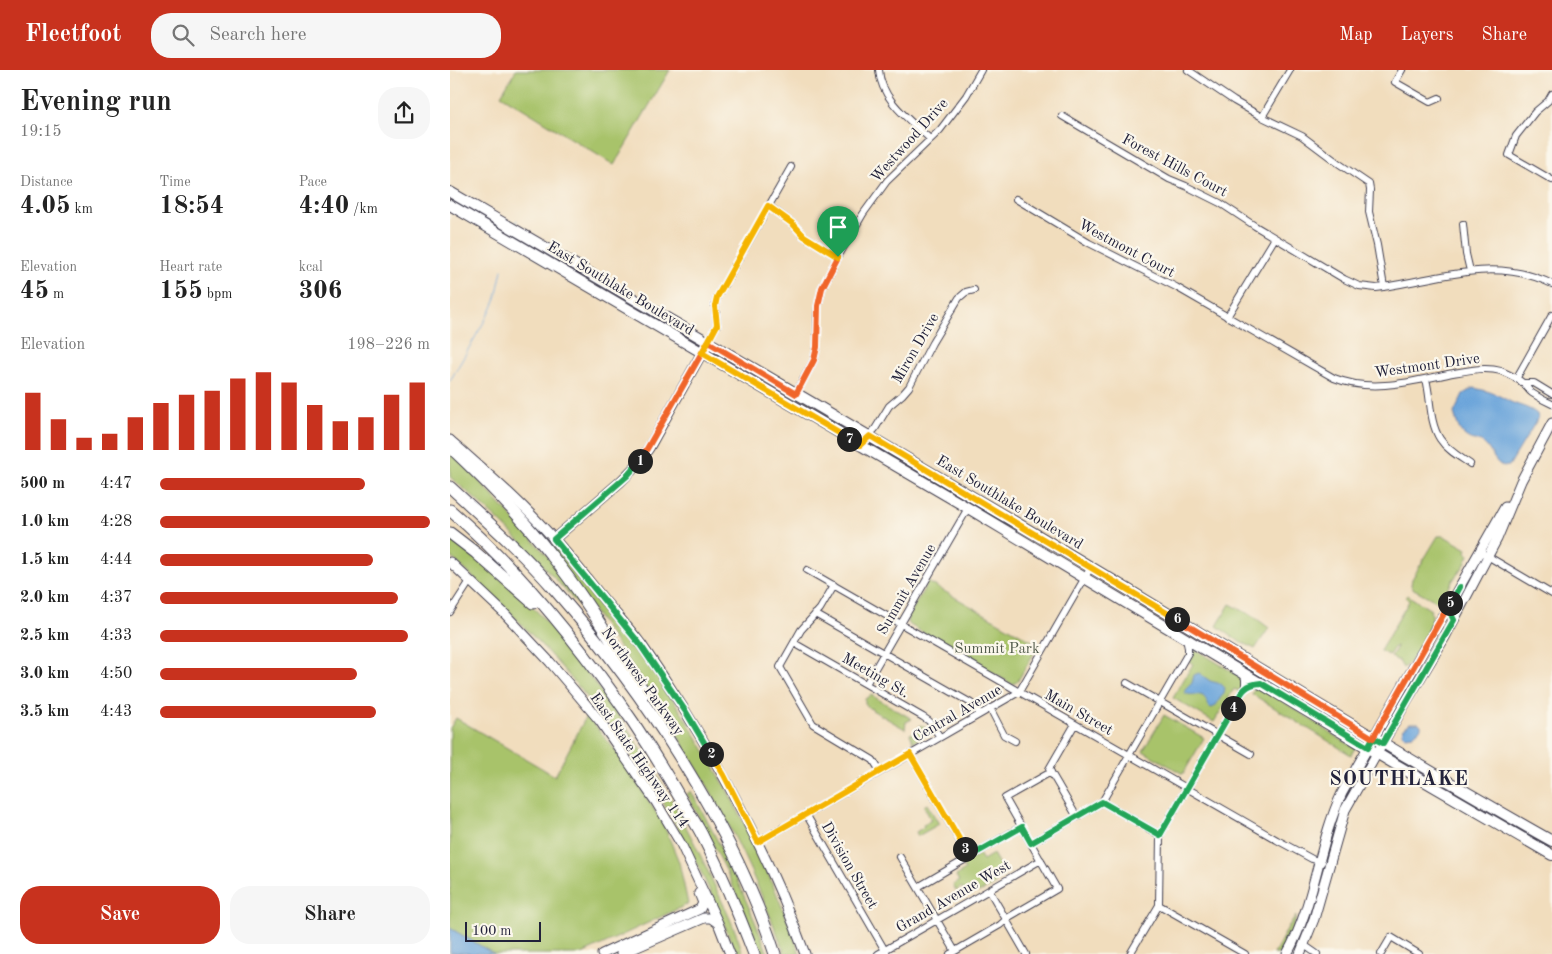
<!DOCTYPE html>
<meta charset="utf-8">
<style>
:root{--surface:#fff;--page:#f6f6f6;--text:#222;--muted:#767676;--accent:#c8321e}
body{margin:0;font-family:"Old Standard TT",serif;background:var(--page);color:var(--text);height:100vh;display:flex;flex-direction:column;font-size:19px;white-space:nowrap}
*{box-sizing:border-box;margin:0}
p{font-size:16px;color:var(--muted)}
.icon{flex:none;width:28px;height:28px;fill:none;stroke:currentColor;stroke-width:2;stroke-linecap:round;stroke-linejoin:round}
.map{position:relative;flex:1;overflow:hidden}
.details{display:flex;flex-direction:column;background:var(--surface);width:450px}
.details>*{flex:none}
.scale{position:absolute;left:15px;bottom:12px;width:76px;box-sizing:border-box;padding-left:5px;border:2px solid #22223b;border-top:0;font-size:14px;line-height:18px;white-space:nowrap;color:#22223b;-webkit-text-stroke:4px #fbf7ec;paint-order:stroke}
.pin{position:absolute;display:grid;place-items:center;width:42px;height:42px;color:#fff;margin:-51px -21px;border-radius:50% 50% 50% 0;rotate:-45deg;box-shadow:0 0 5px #0007}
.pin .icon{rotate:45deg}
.km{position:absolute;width:25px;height:25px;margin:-12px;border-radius:50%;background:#222;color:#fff;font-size:14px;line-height:25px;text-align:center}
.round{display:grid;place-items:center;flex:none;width:52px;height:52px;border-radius:20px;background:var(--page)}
.overview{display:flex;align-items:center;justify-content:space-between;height:85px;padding:0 20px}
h1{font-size:28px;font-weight:800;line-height:38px}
.stats{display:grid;grid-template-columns:repeat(3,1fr);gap:8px;height:85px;padding:5px 20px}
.stats div{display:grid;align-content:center}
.stats b{font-size:25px;font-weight:800}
.stats small{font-size:14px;font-weight:400}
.stats p{font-size:14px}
.chart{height:140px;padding:10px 20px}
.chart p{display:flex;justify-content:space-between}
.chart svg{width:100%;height:90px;margin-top:5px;stroke:var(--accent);stroke-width:6}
.action{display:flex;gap:10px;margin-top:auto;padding:10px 20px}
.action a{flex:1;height:58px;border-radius:20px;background:var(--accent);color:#fff;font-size:20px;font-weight:800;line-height:58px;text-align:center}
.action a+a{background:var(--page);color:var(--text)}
ul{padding:0 20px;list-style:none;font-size:16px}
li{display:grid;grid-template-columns:80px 60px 1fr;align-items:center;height:38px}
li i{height:12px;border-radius:6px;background:var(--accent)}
header{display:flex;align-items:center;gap:30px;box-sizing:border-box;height:70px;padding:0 25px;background:var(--accent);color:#fff}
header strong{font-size:24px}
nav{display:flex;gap:28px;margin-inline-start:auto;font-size:18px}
.search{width:350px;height:45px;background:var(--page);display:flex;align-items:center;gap:12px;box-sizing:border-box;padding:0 18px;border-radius:20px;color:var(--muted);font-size:19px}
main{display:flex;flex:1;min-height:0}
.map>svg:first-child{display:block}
.green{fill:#a8c36a;stroke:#657252}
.water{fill:#6aa4da;stroke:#46638a}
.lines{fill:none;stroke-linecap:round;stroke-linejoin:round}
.stream{stroke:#6aa4da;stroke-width:1}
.street-casing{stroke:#413e4e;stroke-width:8}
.secondary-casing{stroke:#413e4e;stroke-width:11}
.primary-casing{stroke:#413e4e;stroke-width:12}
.highway-casing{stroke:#413e4e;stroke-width:13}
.street{stroke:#fff;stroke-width:6}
.secondary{stroke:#fff;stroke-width:9}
.primary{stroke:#fff;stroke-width:10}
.highway{stroke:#fff;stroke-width:11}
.split-1-casing{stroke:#fff;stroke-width:10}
.split-2-casing{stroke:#fff;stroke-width:10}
.split-3-casing{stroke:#fff;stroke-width:10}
.split-4-casing{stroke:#fff;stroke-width:10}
.split-5-casing{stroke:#fff;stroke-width:10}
.split-6-casing{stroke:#fff;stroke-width:10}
.split-7-casing{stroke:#fff;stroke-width:10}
.split-8-casing{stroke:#fff;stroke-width:10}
.split-1{stroke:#f0652b;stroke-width:6}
.split-2{stroke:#22a559;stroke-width:6}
.split-3{stroke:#f5b400;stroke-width:6}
.split-4{stroke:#22a559;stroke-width:6}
.split-5{stroke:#22a559;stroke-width:6}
.split-6{stroke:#f0652b;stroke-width:6}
.split-7{stroke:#f5b400;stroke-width:6}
.split-8{stroke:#f5b400;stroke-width:6}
.labels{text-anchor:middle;stroke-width:4.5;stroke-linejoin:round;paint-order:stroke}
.street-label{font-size:15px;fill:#22223b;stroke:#fbf7ec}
.park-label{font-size:15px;fill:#515a4b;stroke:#fbf7ec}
.district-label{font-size:20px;font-weight:bold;letter-spacing:1px;fill:#22223b;stroke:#fbf7ec}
</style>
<header>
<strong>Fleetfoot</strong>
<div class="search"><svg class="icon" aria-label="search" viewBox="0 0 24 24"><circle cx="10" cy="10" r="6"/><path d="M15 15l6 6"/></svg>Search here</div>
<nav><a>Map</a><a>Layers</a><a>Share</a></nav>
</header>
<main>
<section class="details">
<div class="overview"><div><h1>Evening run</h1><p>19:15</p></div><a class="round"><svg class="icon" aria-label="share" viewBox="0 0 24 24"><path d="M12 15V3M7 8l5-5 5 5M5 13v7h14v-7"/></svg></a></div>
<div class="stats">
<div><p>Distance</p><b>4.05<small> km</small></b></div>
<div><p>Time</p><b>18:54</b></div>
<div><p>Pace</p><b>4:40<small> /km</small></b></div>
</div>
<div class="stats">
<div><p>Elevation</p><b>45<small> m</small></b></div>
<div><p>Heart rate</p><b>155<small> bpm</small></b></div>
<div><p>kcal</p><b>306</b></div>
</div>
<div class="chart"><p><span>Elevation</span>198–226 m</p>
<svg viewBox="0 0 160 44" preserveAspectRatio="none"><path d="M5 44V16M15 44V29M25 44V38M35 44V36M45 44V28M55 44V21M65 44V17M75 44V15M85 44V9M95 44V6M105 44V11M115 44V22M125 44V30M135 44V28M145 44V17M155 44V11"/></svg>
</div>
<ul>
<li><b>500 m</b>4:47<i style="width:76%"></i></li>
<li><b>1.0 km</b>4:28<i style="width:100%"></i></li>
<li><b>1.5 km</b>4:44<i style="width:79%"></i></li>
<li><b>2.0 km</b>4:37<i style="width:88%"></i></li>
<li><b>2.5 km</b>4:33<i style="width:92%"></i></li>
<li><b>3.0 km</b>4:50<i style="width:73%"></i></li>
<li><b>3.5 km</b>4:43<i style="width:80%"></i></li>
</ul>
<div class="action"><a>Save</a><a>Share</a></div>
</section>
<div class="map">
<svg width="1102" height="884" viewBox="0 0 1102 884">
<rect width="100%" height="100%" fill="#fbf7ec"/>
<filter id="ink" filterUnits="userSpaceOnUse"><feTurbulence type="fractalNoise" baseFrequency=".02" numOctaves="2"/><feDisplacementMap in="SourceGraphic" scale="10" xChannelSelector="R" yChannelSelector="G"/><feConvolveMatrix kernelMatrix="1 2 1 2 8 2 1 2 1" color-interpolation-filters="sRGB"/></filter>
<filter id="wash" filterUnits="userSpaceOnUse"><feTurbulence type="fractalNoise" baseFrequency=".0096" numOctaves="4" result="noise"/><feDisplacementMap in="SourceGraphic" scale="20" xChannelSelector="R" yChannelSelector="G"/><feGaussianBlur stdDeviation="1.12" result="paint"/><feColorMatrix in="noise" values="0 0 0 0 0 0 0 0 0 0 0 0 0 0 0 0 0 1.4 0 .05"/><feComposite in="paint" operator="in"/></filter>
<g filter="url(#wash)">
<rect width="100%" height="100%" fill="#f1ddbd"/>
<path class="green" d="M 66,0 L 220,0 L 164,95 L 51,25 Z
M 0,379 L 111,501 L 143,553 C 100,501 52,450 0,407 Z
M 75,445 C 196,569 292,721 350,884 L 335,884 C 314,829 290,773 261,722 C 207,625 139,536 75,445 Z
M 0,466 C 27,489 56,511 81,535 C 99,553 114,574 130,594 C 183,661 227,733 262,810 C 273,834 286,859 293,884 L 285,884 C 278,861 268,839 258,817 C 200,689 104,579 0,486 Z
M 988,466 L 994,466 L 1017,479 L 1016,482 L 1019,485 L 1014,496 L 1003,510 L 994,527 L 986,531 L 962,518 L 961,515 L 962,509 Z
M 478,512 L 589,575 L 567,612 L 562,614 L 460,555 L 457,552 L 458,547 Z
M 957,525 L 981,540 L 980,542 L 982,544 L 982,548 C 980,559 963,592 953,598 L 949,591 L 941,587 L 947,577 L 945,576 L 939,585 L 930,581 L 959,531 L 956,527 Z
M 780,534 L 803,546 L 819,558 L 805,579 L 784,568 L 767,556 Z
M 745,581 L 748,581 L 791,607 C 794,613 792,616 789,621 L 784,619 L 764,652 L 723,628 L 743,594 L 737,590 L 740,585 Z
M 801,617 L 809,617 L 856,646 L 885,666 L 905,678 L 901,685 L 802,624 L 805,619 Z
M 421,625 L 462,649 L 456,652 L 455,659 L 422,640 L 421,638 L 420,639 L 415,633 L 415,629 Z
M 137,645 L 168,684 L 213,753 L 229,792 L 238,834 L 132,884 L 44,884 L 0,858 L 0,658 L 6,648 L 105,706 Z
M 714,645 L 754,668 L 733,704 L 693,681 Z
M 470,655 L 475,657 L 478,663 L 463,672 L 460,664 L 467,662 Z
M 241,721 C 270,773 297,828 318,884 L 312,884 L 275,798 L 237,724 Z
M 477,734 L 489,754 L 468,766 L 466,762 L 474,757 L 473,755 L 481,750 L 474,736 Z
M 529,784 L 533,790 L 543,784 L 553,801 L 543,807 L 546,813 L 529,823 L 525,817 L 515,823 L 512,817 L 506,821 L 503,815 L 509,811 L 506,806 L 515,800 L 512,794 Z
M 846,846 C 846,858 835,873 830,884 L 824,884 L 839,855 L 840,855 Z"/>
<path class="water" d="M 1023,318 C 1036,320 1047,324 1057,330 C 1067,336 1078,336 1087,344 L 1088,348 L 1059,396 C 1045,399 1043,381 1034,374 C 1028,369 1019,371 1013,364 C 1008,359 1006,349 1004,343 L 1013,324 Z
M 749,603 L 760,611 L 771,614 L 775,618 L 774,624 C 768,628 769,635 762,638 L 759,637 C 754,618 745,628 735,623 L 735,620 L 742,613 L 744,605 Z
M 960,653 L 969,653 L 971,655 L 971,658 L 963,665 L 955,666 L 952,663 L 953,659 Z
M 0,858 L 44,884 L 0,883 Z"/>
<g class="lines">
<path class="stream" d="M 66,153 L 67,150
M 0,311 L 42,238 L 46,228 L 52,200"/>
</g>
</g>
<g filter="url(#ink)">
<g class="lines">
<g class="street-casing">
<path id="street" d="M 429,0 C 431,30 460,50 480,69
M 738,0 L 784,31 L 812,47 L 852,66 L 888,93 L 919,114 L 920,120 L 919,142 L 927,175 L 934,217
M 952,0 L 945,12 L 980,32 L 989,28
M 1102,24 L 1098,31 L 1085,42 L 1066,66 L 1059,85 L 1102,110
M 612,46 L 719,109 L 736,116 L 770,133 L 805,156 L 894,209 L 909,216 L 926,218 C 987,210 1043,185 1102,214
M 812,47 L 840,0
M 566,129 L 639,173 L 726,217 L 884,308 C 921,323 960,312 998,304 C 1015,301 1034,296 1051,301 C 1058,304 1069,309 1074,314 C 1077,317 1079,321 1082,323 C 1088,327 1095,331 1102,334
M 319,136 L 343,154 L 354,166 L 388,187
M 1013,154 L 1016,184 L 1020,201
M 777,247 L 825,168
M 258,272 L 267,255 L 265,235 L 267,227 L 341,97
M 976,309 C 981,328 979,352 990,369 C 997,380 1010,387 1020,394
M 1066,309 L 1102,245
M 1074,313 L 1084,313 L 1102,324
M 346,323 L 364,290 L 367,277 L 367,247 L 368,236 L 372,218 L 388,187 L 413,144 L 437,111 L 490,60 L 516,26 L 531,0
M 410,375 L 425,359 L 439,336 L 452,325 L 459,317 L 482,273 L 509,228 L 516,222 L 524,220
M 1034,484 L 1102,524
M 357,500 L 827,770 L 862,789 L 872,792
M 384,515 L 370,539 L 351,560 L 330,597 L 363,654 L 423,690 L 430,701
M 0,542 L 20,511
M 365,544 L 521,633 L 530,644
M 344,573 L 473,647 L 479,651 L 490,667
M 677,613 L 801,684
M 416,614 L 518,438
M 540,638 L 554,665 L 565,671
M 625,654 L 599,699 L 627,747
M 460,684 L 519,787
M 652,732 L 710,765
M 356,744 L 437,884
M 308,772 L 569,622 L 641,497
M 581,773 L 652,732 L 738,583 L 738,578 L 736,569
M 450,787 L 505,881
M 468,817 L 571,757
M 539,820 L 576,884
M 709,835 L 795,884
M 854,875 L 867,884
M 428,884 L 591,790
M 500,884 L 550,855 L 559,847 L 607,819 L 555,728 L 601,702
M 680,884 L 709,835 L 710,765 L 795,617 L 795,609 L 793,603
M 931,884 L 941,867 L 969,884"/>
</g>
<g class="secondary-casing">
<path id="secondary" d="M 0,370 C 36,402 72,433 104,469 C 122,489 138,510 155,531 C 167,545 180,559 191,574 C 259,672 314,772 355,884
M 104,469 L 170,412 L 186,396 L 199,378 L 258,272
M 0,492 L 55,544 L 100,592 L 150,651 L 206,732 L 231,774 L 268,853 L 280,884
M 152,884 L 250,839 L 253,833 L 249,823
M 171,884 L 254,848 L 261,848 L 268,853
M 837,884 C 865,834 868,774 892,723 L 1055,437
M 850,884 L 864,849 L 895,740 L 956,632 L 995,567 L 1047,469 L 1071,411 L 1102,353"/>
</g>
<g class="primary-casing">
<path id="primary" d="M 0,122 C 198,237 397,352 594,469 C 763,570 930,674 1102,771
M 0,135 L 518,438 L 938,690 L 1102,785"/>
</g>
<g class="highway-casing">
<path id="highway" d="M 0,377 C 36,411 71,446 101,485 C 136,528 164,577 195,623
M 0,417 C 36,450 73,483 105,520 C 194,622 283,755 325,884
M 0,440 C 71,501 130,575 183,652 C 201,679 217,705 233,733 C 240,745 248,756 254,769 C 273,806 289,845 304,884
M 0,463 L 26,483 L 83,533"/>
</g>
<use href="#street" class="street"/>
<use href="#secondary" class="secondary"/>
<use href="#primary" class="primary"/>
<use href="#highway" class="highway"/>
</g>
</g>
<g class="lines" filter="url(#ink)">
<g class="split-1-casing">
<path id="split-1" d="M 190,391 L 258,272 L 346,324 L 364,290 L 367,277 L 368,236 L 372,218 L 388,187"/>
</g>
<g class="split-2-casing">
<path id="split-2" d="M 190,391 L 177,406 L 104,469 L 189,573 L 236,642 L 261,684"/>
</g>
<g class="split-3-casing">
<path id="split-3" d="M 261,684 L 274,705 L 308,772 L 460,684 L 515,779"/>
</g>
<g class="split-4-casing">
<path id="split-4" d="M 515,779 L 519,787 L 572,757 L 581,773 L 652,732 L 710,765 L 783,638"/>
</g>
<g class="split-5-casing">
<path id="split-5" d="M 783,638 C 791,624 793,614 811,613 L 918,677 L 923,668 L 933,673 L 1004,550 C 996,539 1004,528 1010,517 L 1000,533"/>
</g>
<g class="split-6-casing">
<path id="split-6" d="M 727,549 L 923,668 L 1000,533"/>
</g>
<g class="split-7-casing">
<path id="split-7" d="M 399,369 L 410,375 L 420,366 L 727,549"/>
</g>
<g class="split-8-casing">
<path id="split-8" d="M 388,187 L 354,166 L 343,154 L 318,136 L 267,227 L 265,236 L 267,255 L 252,283 L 399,369"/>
</g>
<use href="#split-1" class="split-1"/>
<use href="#split-2" class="split-2"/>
<use href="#split-3" class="split-3"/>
<use href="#split-4" class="split-4"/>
<use href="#split-5" class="split-5"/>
<use href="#split-6" class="split-6"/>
<use href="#split-7" class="split-7"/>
<use href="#split-8" class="split-8"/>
</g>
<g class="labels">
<g class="street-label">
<text transform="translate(459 70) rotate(-48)" y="5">Westwood Drive</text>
<text transform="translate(725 95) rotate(28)" y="5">Forest Hills Court</text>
<text transform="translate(677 178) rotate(28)" y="5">Westmont Court</text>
<text transform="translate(171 218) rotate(31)" y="5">East Southlake Boulevard</text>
<text transform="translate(465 278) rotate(-60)" y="5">Miron Drive</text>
<text transform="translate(977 295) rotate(-8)" y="5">Westmont Drive</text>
<text transform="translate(560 432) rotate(31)" y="5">East Southlake Boulevard</text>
<text transform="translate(456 519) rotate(-60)" y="5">Summit Avenue</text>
<text transform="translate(426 605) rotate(30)" y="5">Meeting St.</text>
<text transform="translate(193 611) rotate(54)" y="5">Northwest Parkway</text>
<text transform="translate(629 642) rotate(30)" y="5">Main Street</text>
<text transform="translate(507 643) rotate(-30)" y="5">Central Avenue</text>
<text transform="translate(190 690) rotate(55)" y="5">East State Highway 114</text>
<text transform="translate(400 795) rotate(60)" y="5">Division Street</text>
<text transform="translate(503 826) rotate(-30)" y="5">Grand Avenue West</text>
</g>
<g class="park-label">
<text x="547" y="583">Summit Park</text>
</g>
<g class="district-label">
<text x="949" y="715">SOUTHLAKE</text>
</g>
</g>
</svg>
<div class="scale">100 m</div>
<div class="pin" style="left:388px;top:187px;background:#1e9e55"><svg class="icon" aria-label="arrive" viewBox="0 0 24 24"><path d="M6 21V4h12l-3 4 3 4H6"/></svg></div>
<b class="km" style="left:190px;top:391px">1</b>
<b class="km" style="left:261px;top:684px">2</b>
<b class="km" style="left:515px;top:779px">3</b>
<b class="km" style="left:783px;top:638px">4</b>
<b class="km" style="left:1000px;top:533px">5</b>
<b class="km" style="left:727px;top:549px">6</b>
<b class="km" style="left:399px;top:369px">7</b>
</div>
</main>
